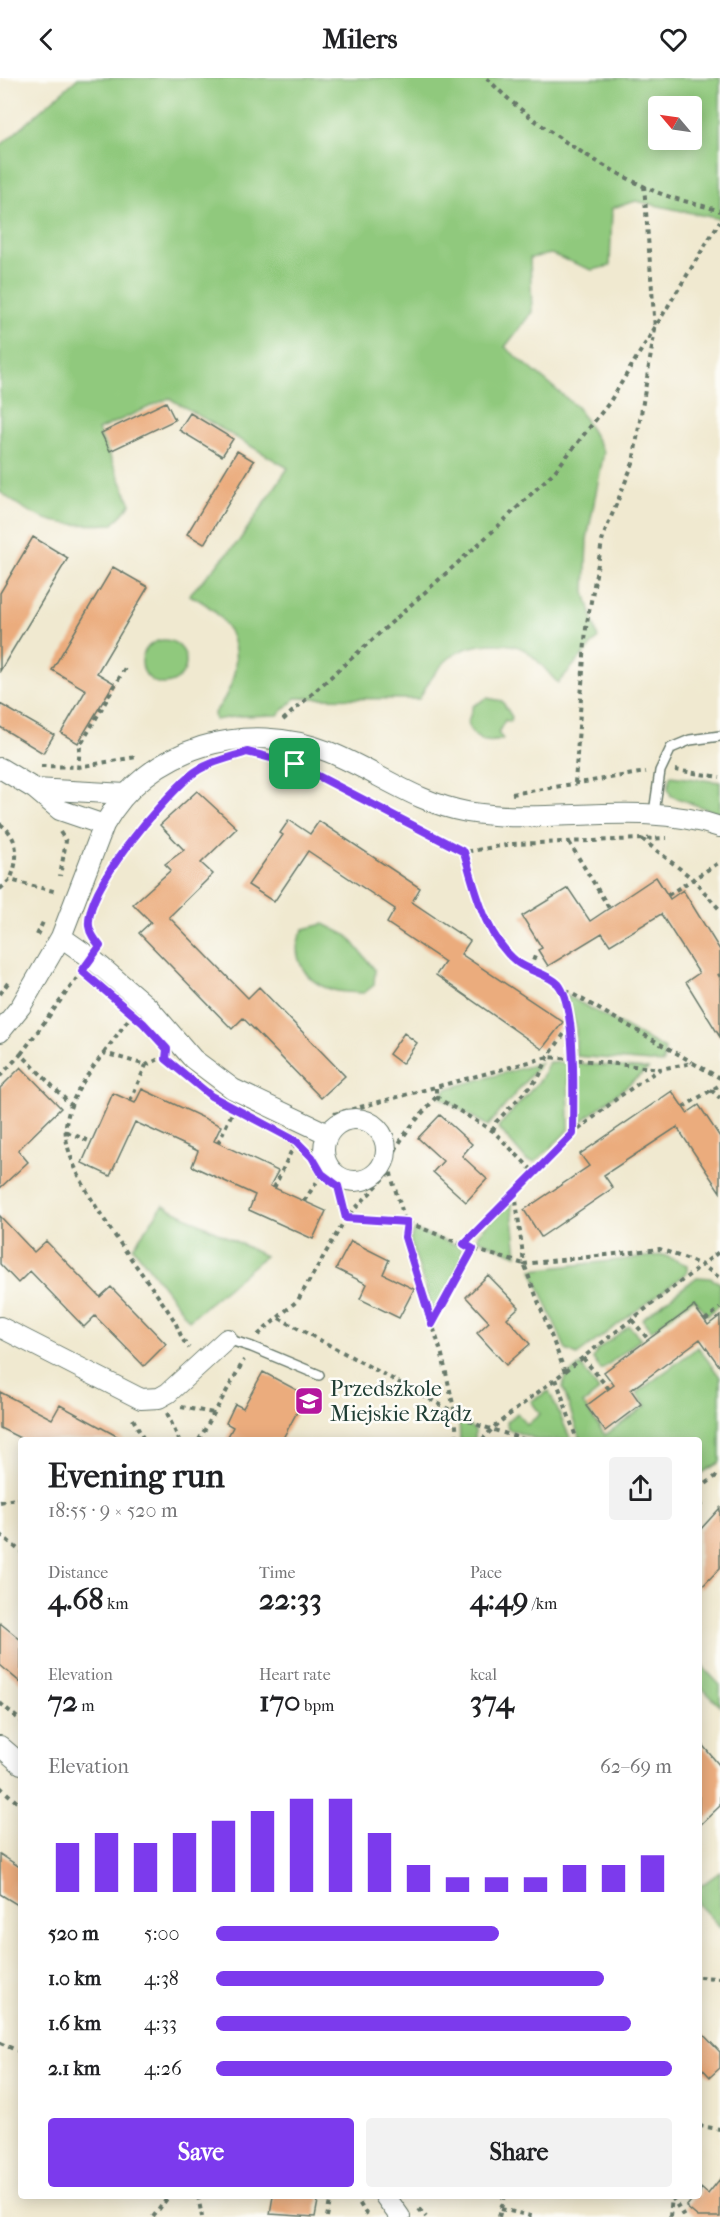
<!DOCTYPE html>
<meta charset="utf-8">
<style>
:root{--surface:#fff;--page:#f2f2f2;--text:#202124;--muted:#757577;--accent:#7c3aed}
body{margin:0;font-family:"IM FELL French Canon",serif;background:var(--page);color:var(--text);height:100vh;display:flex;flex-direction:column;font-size:22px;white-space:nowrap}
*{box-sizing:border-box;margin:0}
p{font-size:20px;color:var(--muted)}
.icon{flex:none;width:33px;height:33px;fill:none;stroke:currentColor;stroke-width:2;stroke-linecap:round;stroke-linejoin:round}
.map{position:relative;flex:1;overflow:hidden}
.drawer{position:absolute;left:18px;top:1359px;width:684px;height:762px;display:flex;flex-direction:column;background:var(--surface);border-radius:6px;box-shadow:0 3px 15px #0003}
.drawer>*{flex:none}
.needle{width:39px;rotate:299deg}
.controls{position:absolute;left:648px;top:18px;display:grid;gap:12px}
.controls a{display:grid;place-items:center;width:54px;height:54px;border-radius:6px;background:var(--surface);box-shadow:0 3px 15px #0003;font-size:30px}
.pin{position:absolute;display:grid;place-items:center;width:51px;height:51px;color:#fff;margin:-26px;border-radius:12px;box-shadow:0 3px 9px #0006}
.round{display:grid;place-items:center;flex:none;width:63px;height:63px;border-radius:6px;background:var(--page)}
.head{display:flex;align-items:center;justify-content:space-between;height:102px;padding:0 30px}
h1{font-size:33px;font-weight:700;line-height:45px}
.metrics{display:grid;grid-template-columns:repeat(3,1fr);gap:9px;height:102px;padding:6px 30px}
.metrics div{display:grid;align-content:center}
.metrics b{font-size:30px;font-weight:700}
.metrics small{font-size:16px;font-weight:400}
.metrics p{font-size:16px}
.chart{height:168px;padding:12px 30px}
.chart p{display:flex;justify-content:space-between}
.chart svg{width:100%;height:108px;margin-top:6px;stroke:var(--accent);stroke-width:6}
.action{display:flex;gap:12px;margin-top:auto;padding:12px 30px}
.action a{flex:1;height:69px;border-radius:6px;background:var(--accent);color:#fff;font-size:24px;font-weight:700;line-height:69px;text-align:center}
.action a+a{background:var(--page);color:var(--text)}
ul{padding:0 30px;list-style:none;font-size:20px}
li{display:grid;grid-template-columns:96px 72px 1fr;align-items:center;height:45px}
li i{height:15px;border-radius:8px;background:var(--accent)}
header{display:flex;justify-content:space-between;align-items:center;height:78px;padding:0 30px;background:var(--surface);font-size:27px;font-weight:700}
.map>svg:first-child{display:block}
.green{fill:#90c97d;stroke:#588358;stroke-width:1.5;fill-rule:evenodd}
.building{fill:#ebac7d}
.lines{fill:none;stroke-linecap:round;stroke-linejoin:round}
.lane-casing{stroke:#68796b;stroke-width:12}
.street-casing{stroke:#68796b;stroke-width:22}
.path{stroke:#68796b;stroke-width:4;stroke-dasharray:4.5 4.5;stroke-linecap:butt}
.lane{stroke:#fff;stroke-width:9}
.street{stroke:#fff;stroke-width:20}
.route-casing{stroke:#fff;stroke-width:12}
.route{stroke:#7c3aed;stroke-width:8}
.labels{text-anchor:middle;stroke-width:5;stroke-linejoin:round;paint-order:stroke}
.poi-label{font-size:22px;fill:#1f3d34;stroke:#fdfcf7;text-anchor:start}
</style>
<header><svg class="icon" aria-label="back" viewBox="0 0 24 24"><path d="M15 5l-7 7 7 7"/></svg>Milers<svg class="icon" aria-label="heart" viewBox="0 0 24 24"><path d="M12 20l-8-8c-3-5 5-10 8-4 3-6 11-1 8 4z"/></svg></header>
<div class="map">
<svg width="720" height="2139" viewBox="0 0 720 2139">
<rect width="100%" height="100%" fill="#fdfcf7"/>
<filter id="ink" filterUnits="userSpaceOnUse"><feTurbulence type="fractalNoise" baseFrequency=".0167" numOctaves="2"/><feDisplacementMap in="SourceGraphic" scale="12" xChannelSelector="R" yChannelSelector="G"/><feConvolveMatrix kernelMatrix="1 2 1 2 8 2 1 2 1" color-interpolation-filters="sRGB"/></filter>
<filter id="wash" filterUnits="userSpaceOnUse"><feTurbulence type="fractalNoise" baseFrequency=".008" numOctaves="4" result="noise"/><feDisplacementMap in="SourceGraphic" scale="24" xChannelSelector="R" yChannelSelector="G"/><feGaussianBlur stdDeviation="1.35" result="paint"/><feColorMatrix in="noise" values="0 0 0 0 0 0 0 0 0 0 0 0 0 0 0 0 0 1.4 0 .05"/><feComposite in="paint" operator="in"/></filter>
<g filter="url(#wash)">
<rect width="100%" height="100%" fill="#f0e9d0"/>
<path class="green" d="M 78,0 L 720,0 L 720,141 L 636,123 L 612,130 L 610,188 L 592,192 L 551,176 L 530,180 L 532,234 L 505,269 L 578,330 L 604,374 L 587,461 L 585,514 L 598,560 L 558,605 C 548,595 537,580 525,572 C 517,567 506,566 497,566 C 455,565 438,586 419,621 L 296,620 L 278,637 L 240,638 L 215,642 L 214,635 C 249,594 242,540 189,517 L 239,463 L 288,390 L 169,320 L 98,352 L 131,426 L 113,446 C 60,448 43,447 0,414 L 0,68 ZM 658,28 L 692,28 L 692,62 L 658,62 Z
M142 584a22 22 0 1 1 44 0a22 22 0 1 1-44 0Z
M 487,620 L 502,623 L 512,639 L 510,644 L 505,642 L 498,655 L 503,661 C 487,667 471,662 468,644 L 473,628 Z
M 670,698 L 720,704 L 720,736 L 671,718 L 668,711 Z
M 324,846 L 348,858 L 375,892 L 374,907 L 364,915 C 353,914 340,915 330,911 C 303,903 288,874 304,851 Z
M 566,917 L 665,971 L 663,985 L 576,978 L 576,948 Z
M 549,984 L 568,985 L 569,1052 L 535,1084 L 527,1083 L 498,1049 L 541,1001 Z
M 541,985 L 488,1048 L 440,1019 L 446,1011 Z
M 574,985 L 648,991 L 577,1047 Z
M 511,1122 L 517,1177 L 477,1161 L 478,1156 Z
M 163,1127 L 265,1178 L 189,1242 L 133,1169 Z
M 414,1152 L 460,1168 L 464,1181 L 434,1236 L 410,1162 Z
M 663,1177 L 687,1187 L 687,1195 L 577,1277 L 566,1272 L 532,1192 Z
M 697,1199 L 710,1200 L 720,1205 L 720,1227 L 707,1237 L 694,1220 L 651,1253 L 642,1241 Z
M 629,1248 L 641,1261 L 601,1292 L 593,1281 L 597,1272 Z
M 698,1269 L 720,1299 L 720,1384 L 699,1397 L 699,1362 L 580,1362 L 563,1310 L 565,1299 L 581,1287 L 599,1313 L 583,1326 L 605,1357 L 646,1328 L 637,1315 Z
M 549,1313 L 571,1362 L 538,1362 L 508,1351 L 507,1344 L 517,1335 L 527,1347 L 540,1336 L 531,1323 Z
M 459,1341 L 475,1352 L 475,1362 L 460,1362 Z
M 699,1585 L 720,1607 L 720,1628 L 699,1607 Z
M 720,1794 L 720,1849 L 699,1827 L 699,1809 Z"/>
<g id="blocks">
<path class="building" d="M 166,324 L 175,342 L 110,373 L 101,355 Z
M 190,335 L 233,361 L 222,378 L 179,352 Z
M 237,373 L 254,383 L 204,466 L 187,456 Z
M 33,459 L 68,480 L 0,593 L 0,515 Z
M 113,489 L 148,509 L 97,595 L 114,605 L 78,665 L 61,655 L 86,612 L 52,592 Z
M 0,626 L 54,657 L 43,675 L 0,649 Z
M 197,713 L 237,750 L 201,785 L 213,796 L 169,839 L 248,920 L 259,909 L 345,998 L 321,1020 L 243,940 L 232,951 L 139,855 L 151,844 L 133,826 L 171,792 L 165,786 L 184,772 L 160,747 Z
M 289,742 L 310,756 L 319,743 L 420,810 L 412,824 L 470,863 L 461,876 L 563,944 L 542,971 L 436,897 L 445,884 L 387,845 L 395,831 L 308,773 L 274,824 L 248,807 L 283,757 L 280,755 Z
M 656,799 L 670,821 L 683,812 L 720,872 L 720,959 L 686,904 L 699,895 L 661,836 L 610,867 L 602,855 L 548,888 L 538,872 L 542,870 L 522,838 L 568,810 L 590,843 Z
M 404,955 L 417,965 L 402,986 L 389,976 Z
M 21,989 L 61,1030 L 18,1072 L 28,1084 L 0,1110 L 0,1010 Z
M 142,1011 L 221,1048 L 214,1063 L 278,1093 L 270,1108 L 326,1133 L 313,1161 L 249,1132 L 255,1117 L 192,1088 L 198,1073 L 135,1044 L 110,1098 L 82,1085 L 113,1015 L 135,1025 Z
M 672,1013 L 687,1035 L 699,1027 L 720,1059 L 720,1114 L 677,1049 L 604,1097 L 613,1110 L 541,1159 L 524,1132 L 589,1088 L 580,1076 Z
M 440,1037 L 472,1066 L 462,1078 L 487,1101 L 466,1124 L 433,1094 L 443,1083 L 418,1060 Z
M 0,1138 L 34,1174 L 46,1163 L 100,1219 L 111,1209 L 166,1266 L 144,1288 L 95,1238 L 84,1249 L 30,1193 L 18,1205 L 0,1186 Z
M 351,1163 L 389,1182 L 383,1196 L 414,1211 L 399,1240 L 360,1221 L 367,1206 L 336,1191 Z
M 488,1197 L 519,1229 L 507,1240 L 530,1266 L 506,1287 L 477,1255 L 489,1244 L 466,1219 Z
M 694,1228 L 708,1247 L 720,1238 L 720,1289 L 700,1261 L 631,1312 L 641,1326 L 605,1353 L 586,1328 L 614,1307 L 604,1294 Z
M 263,1294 L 306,1317 L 282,1362 L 226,1362 L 233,1349 L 226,1345 L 235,1326 L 243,1330 Z
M 0,1314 L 52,1341 L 60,1327 L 124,1362 L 24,1362 L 0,1350 Z
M 720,1430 L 720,1490 L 699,1512 L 699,1453 Z
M 0,1545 L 21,1562 L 21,1605 L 0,1587 Z
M 699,1663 L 720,1688 L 720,1728 L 699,1748 Z
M 0,1776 L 21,1790 L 21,1829 L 0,1816 Z
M 699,1952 L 720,1974 L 720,1990 L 710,1999 L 699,1987 Z
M 720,2101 L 720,2139 L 698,2139 L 686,2129 L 695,2118 L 699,2118 L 701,2110 L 708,2116 Z
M 273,2118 L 319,2118 L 315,2139 L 270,2136 Z"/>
</g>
</g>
<g filter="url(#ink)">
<use href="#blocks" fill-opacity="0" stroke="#68796b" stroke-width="1.5"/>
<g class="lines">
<g class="lane-casing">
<path id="lane" d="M 654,735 L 660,693 L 671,670 L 690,662 L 720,658
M 227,1261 L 252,1269 L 319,1297"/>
</g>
<g class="street-casing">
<path id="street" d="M 0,690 L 35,711 L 60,732 L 104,747
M 35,711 L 126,716
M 61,859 L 91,880 L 148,929 L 193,981 L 233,1011 L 328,1056
M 0,954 L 21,928 L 61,859 L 104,747 C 148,668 247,641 329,674 C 376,693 416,725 467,734 C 551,748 637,721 720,749
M324 1072a31 31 0 1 1 62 0a31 31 0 1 1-62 0Z
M 0,1249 L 141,1321 L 159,1320 L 168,1315 L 227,1261
M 0,1668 L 21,1686
M 385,2118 L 400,2139"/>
</g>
<path class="path" d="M 487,0 C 525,42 602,90 654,113 C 675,122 699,126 720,133
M 283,642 L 493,453 L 555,393 L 609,325 L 720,143
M 41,688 L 78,689 L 136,679
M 300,688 L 464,774 L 513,766 L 667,760
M 78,691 L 80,668 L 125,590
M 675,692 L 720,699
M 575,705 L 586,550 L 603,459 L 633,385 L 655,251 L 644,107
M 512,716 L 646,694
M 0,746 C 20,759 19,782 10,802
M 60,754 L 66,763 L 60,798
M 642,761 L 693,801 L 720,832
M 569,764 L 609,830
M 464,774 C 477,815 486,857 520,886 L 692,984
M 110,791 L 134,760 L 194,695
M 0,811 L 10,802 L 57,814
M 668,817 L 720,784
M 37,857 L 44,842
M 530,891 L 535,878
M 718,898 L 720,897
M 0,916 L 10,902
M 104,975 L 130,939
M 21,976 L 80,896
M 166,978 L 146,987 L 104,975 C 87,997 70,1019 66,1047 C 59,1096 148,1199 174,1242 C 179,1251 181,1262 189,1270
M 0,998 L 21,976 L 71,1027
M 436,1010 L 436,1019 C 420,1039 388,1068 391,1095 C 395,1118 407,1135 405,1159 L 442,1277 L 455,1335 L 457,1362
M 711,1012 L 720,1020
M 436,1019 L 493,1053 L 534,1094
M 130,1023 L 146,987
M 683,1029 L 720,1007
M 334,1036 L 548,979 L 571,981 L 571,946 L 558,906
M 493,1053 L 496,1044 L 539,999 L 548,979 L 571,946
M 67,1054 L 91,1064
M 573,1055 L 571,981 L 660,991
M 218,1065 L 233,1033
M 390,1094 L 346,1140 L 407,1144 L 473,1171 L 524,1186 L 565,1294
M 274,1110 L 296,1063
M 515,1114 L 524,1186 L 660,1171 L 702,1187 L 720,1173
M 304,1123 L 322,1096
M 464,1166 L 573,1056 L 620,1018 L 660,991 L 693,985 L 720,1000
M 279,1240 L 478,1347 L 526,1362
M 632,1242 L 648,1261
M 705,1242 L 720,1230
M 433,1245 L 473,1171
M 258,1257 L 298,1222 L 346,1140 L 338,1108 L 322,1096 L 312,1079 L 299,1066
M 583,1280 L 609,1311
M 556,1301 L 577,1362
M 181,1329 L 213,1335
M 167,1335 L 179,1362
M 133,1341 L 144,1362
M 199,1362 L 244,1282
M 482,1362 L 496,1347 L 702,1187 L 720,1200
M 699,1411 L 720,1395
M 699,1415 L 702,1429 L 699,1432
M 0,1424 L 21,1420
M 0,1456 L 21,1474
M 0,1625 L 21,1643
M 0,1709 L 21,1728
M 699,1899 L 720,1900
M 0,1965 L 21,1974
M 699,2048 L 720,2051
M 198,2118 L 202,2139
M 355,2118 L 368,2139
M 672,2119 L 684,2139
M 419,2131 L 426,2139
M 501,2131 L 535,2139
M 153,2139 L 169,2118
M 327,2139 L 331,2118
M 499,2139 L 504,2118
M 670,2139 L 672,2119"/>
<use href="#lane" class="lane"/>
<use href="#street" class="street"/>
</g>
</g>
<g class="lines" filter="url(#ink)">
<g class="route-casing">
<path id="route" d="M 247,674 L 295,686 L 464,774 C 476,813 484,857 517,884 C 529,893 548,896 558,906 C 577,927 573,1025 573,1056 L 464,1166 L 473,1171 L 432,1246 L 405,1159 L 407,1144 L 346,1140 L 338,1108 L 322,1096 L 312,1079 L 296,1063 L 211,1018 L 166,981 L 167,971 L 143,945 L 82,893 L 100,868 C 95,862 90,856 89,848 C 85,810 162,722 191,697 C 205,685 229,680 247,674 Z"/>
</g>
<use href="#route" class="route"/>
</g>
<defs>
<g id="school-square" transform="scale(1.5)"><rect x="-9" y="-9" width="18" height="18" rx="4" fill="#b5179e" stroke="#fdfcf7"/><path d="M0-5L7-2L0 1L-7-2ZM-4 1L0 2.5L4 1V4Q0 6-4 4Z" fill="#fff"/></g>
</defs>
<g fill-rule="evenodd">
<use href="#school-square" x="309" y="1323"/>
</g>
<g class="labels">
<g class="poi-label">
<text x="330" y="1318">Przedszkole<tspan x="330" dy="25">Miejskie Rządz</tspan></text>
</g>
</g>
</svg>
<div class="controls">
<a><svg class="needle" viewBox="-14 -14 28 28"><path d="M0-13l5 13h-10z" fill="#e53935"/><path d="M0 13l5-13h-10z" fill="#757577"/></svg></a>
</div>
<div class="pin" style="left:295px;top:686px;background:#1e9e55"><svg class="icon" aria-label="arrive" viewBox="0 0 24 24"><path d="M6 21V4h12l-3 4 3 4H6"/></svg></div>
<section class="drawer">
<div class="head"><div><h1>Evening run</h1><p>18:55 · 9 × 520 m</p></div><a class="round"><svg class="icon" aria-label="share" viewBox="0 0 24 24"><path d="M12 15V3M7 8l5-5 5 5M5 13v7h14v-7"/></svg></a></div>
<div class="metrics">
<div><p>Distance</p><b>4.68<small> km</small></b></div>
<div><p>Time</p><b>22:33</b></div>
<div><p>Pace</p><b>4:49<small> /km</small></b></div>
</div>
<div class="metrics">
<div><p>Elevation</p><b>72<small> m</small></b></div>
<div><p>Heart rate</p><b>170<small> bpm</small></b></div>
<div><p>kcal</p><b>374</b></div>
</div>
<div class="chart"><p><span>Elevation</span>62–69 m</p>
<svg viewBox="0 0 160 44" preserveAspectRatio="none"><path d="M5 44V24M15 44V20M25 44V24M35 44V20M45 44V15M55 44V11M65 44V6M75 44V6M85 44V20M95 44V33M105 44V38M115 44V38M125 44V38M135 44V33M145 44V33M155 44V29"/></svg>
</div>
<ul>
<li><b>520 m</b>5:00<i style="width:62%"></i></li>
<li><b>1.0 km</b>4:38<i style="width:85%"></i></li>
<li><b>1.6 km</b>4:33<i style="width:91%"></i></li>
<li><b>2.1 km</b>4:26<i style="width:100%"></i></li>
</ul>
<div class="action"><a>Save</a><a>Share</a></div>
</section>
</div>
